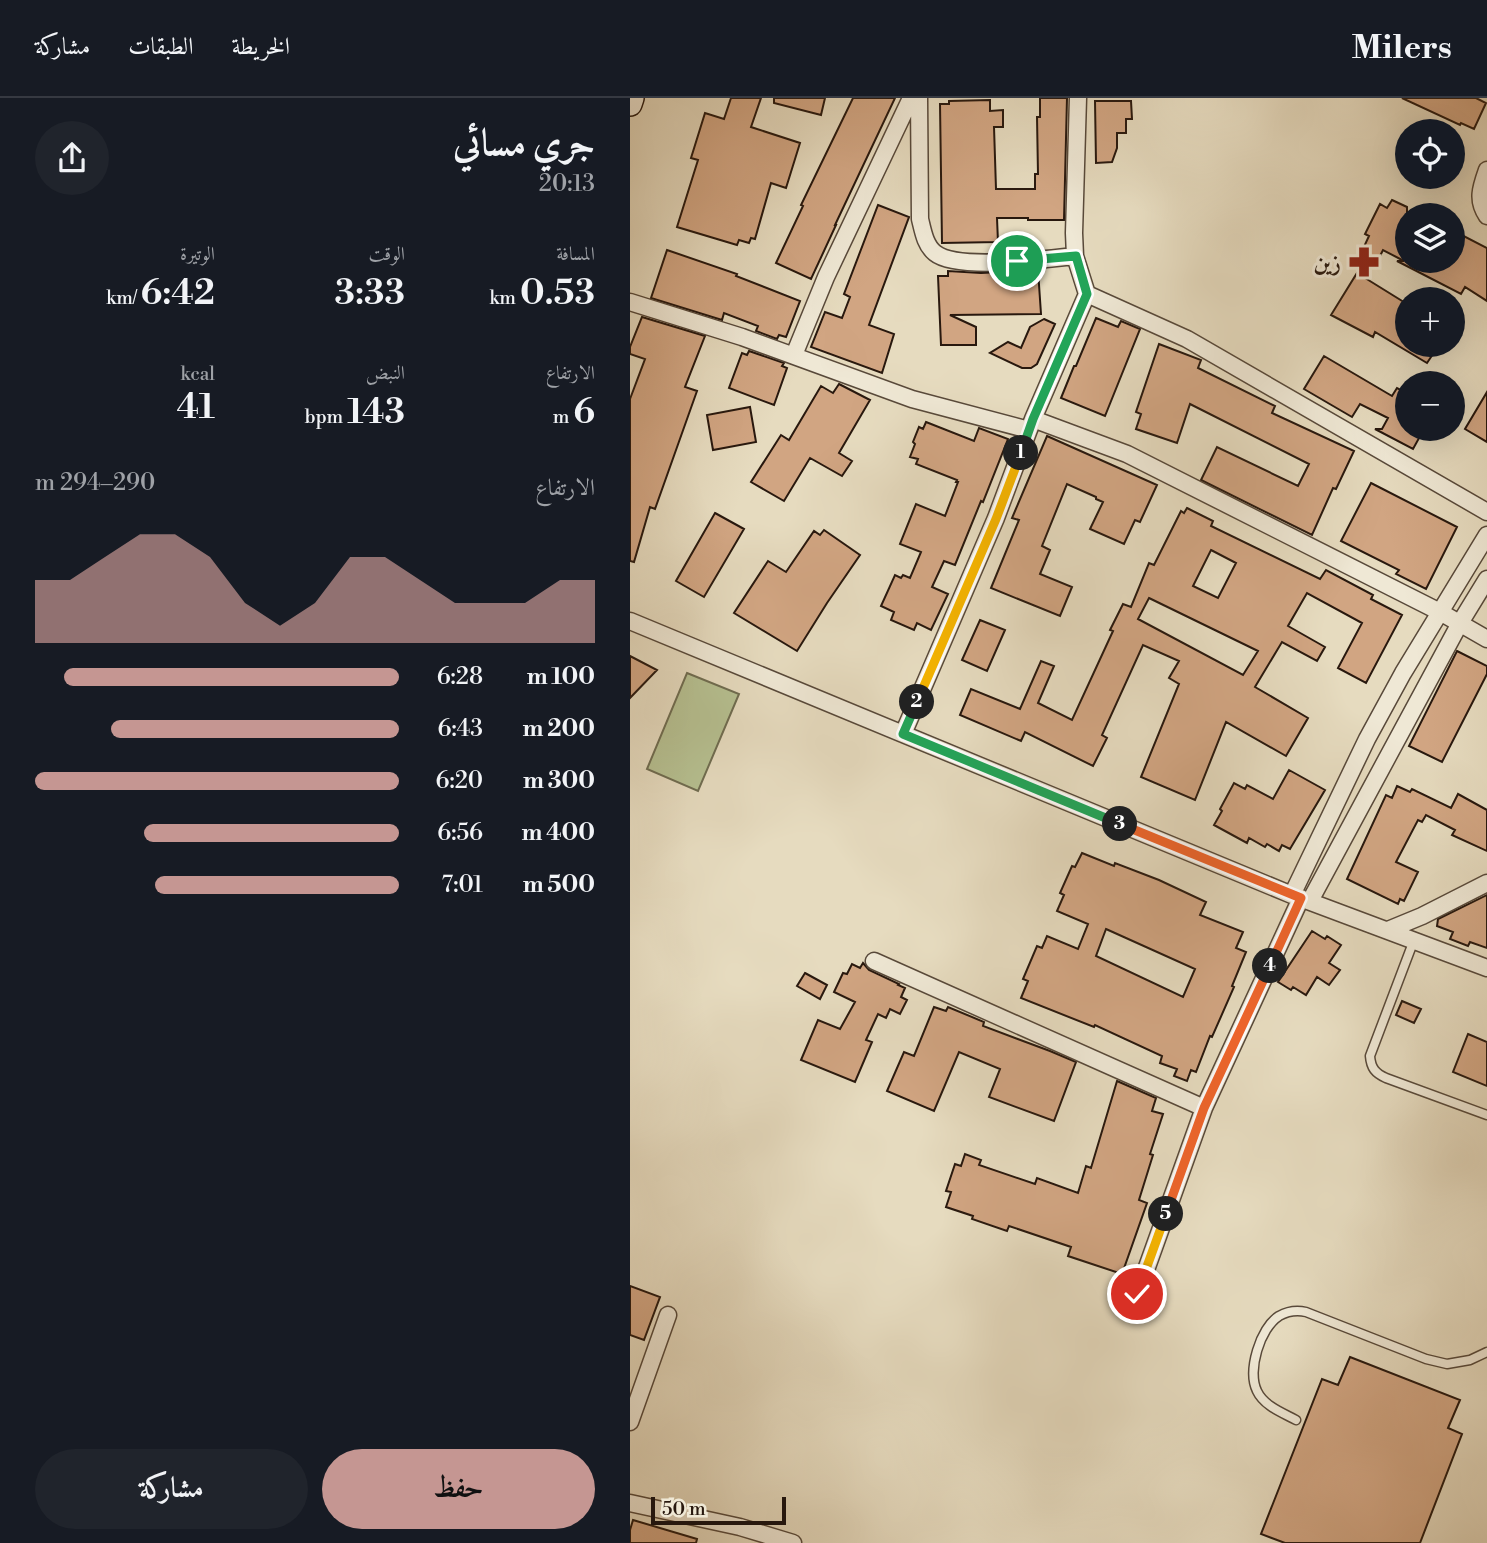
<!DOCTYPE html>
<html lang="ar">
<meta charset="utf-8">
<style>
:root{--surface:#171b24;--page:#20242c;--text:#f1f3f6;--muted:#9ea1a6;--line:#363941;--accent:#c59692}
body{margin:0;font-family:"Libre Bodoni",Amiri,serif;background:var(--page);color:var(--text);direction:rtl;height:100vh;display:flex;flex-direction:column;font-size:26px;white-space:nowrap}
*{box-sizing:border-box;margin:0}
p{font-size:23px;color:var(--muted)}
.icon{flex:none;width:38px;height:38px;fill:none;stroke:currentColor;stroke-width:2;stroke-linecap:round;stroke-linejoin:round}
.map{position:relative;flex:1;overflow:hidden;direction:ltr}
.sheet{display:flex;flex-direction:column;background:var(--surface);width:630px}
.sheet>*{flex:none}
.controls{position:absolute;left:765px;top:21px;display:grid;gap:14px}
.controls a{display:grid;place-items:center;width:70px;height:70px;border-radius:50%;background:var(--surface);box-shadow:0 7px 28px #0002;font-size:35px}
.scale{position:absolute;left:21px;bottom:18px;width:135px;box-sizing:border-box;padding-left:7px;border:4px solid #28180e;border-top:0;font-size:19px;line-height:24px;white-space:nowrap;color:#28180e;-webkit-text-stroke:5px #efe8d5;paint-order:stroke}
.pin{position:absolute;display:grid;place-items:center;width:60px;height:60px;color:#fff;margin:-30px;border:4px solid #fff;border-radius:50%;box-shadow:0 2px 7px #0007}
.km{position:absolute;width:35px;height:35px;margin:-18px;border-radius:50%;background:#222;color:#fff;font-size:19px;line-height:35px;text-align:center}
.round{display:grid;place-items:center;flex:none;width:74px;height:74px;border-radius:37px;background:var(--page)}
.overview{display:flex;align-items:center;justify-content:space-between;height:119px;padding:0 35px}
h1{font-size:38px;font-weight:600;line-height:52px}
.stats{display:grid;grid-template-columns:repeat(3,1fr);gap:10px;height:119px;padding:7px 35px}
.stats div{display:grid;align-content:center}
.stats b{font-size:35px;font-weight:600}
.stats small{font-size:19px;font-weight:400}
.stats p{font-size:19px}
.chart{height:196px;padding:14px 35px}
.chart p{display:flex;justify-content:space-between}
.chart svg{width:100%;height:126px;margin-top:7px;fill:var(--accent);opacity:.7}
.primary-button{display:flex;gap:14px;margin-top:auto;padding:14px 35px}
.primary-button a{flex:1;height:80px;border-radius:42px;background:var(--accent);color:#111;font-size:28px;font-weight:600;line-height:80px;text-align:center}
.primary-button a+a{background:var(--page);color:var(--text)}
ul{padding:0 35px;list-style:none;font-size:23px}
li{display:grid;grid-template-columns:112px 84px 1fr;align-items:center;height:52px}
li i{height:18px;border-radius:9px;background:var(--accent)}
header{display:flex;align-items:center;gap:42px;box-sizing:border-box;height:98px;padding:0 35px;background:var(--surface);border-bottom:2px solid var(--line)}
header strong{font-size:33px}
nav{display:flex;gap:38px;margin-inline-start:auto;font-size:24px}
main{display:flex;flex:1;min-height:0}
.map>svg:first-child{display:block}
.green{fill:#b6c091;stroke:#6f6c50;stroke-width:2}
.building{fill:#d1a582;stroke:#28180e;stroke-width:2;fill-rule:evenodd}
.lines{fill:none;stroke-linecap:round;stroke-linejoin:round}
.lane-casing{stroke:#58493a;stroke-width:11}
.street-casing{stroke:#58493a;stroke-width:19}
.secondary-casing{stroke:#28180e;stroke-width:26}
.lane{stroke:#efe8d5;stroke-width:8}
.street{stroke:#efe8d5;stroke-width:16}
.secondary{stroke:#efe8d5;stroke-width:23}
.split-1-casing{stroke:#fff;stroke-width:14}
.split-2-casing{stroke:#fff;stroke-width:14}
.split-3-casing{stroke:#fff;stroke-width:14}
.split-4-casing{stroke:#fff;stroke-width:14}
.split-5-casing{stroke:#fff;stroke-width:14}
.split-6-casing{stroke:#fff;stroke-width:14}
.split-1{stroke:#22a559;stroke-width:9}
.split-2{stroke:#f5b400;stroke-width:9}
.split-3{stroke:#22a559;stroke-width:9}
.split-4{stroke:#f0652b;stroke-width:9}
.split-5{stroke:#f0652b;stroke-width:9}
.split-6{stroke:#f5b400;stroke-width:9}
.labels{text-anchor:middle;stroke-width:6;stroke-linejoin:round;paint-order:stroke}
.poi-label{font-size:23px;font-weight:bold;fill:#28180e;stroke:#efe8d5;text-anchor:end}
</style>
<header>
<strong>Milers</strong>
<nav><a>الخريطة</a><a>الطبقات</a><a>مشاركة</a></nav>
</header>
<main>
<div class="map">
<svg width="857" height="1445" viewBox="0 0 857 1445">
<rect width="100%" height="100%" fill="#e6dbbf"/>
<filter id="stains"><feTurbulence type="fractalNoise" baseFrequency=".00286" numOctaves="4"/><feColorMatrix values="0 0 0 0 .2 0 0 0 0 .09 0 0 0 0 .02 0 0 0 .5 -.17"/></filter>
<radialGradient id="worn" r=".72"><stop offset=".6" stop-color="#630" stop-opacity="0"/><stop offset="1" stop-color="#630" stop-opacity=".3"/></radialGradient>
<path class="green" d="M 57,575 L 109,596 L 68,693 L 17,671 Z"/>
<path class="building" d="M 101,0 L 131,0 L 121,29 L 170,45 L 156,90 L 141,85 L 125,141 L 121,140 L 119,145 L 109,142 L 107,147 L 47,129 L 68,62 L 61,60 L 75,15 L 94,21 Z
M 144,0 L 195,0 L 191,17 L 144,5 Z
M 223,0 L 265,0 L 205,127 L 206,127 L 181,181 L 146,165 L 173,108 L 171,107 Z
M 410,0 L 437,0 L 434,122 L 398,122 L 398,120 L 367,120 L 368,144 L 312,145 L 310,6 L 319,6 L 319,3 L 360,2 L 360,13 L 373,12 L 373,29 L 364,29 L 366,91 L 405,91 L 405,76 L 408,76 L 407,19 L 410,19 Z
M 772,0 L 846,0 L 856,5 L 844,31 L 831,25 L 830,27 Z
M 465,3 L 501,3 L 502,21 L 496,21 L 496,35 L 487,35 L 487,50 L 482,64 L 466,65 Z
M 762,102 L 777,109 L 777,163 L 822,163 L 822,132 L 857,150 L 857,203 L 835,189 L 831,196 L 767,163 L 774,163 L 753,152 L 748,162 L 732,153 L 739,138 L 735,136 L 750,106 L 757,110 Z
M 248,107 L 279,119 L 239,227 L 264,236 L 252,275 L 181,249 L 195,214 L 212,220 L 220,199 L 214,196 Z
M 37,152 L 107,176 L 106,178 L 170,203 L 156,239 L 149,237 L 147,241 L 126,233 L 128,228 L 94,215 L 92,222 L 21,200 Z
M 408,172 L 411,216 L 320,217 L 346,229 L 346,247 L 311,247 L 308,178 L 318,178 L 318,173 L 351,175 Z
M 727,175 L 777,206 L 777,247 L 809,247 L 797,265 L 745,234 L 743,239 L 701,217 Z
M 12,219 L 75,238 L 55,289 L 67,293 L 25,411 L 20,409 L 4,464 L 0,463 L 0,301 L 15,261 L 0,256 L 0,249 Z
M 466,220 L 488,229 L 491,223 L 510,231 L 475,318 L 431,300 L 444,268 L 446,268 Z
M 414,221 L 425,226 L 407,266 L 401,270 L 392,270 L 360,255 L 378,244 L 391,250 L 400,229 Z
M 529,246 L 571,262 L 568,270 L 645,308 L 642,315 L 724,353 L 706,391 L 703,390 L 682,437 L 571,382 L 587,349 L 668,388 L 679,366 L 560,306 L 547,345 L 506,331 L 511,316 L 506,314 Z
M 119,253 L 154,265 L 152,268 L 157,270 L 144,307 L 99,290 L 112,255 L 117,257 Z
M 694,258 L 762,298 L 767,290 L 777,295 L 777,331 L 794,331 L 783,351 L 745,331 L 752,331 L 758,320 L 730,306 L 722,319 L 674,291 Z
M 209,286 L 240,302 L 209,355 L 222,363 L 212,378 L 180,360 L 154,403 L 121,384 L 151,337 L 159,342 L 191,288 L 203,295 Z
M 857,294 L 857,344 L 835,331 Z
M 120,309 L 126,344 L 83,352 L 77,317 Z
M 296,324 L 344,343 L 349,330 L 378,341 L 353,404 L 351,403 L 325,467 L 314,463 L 302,489 L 318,496 L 301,532 L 287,525 L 284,532 L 261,522 L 264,514 L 251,508 L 265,477 L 271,480 L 273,477 L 280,480 L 291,454 L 270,446 L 286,406 L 315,418 L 328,384 L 326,384 L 327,382 L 286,366 L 288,361 L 280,359 L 285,346 L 283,344 L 289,329 L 293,331 Z
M 417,338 L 527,387 L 510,424 L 505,422 L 494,446 L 460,431 L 473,404 L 466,401 L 466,399 L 437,386 L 412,448 L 420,452 L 410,476 L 442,489 L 430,518 L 361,490 L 389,422 L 382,420 Z
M 741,385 L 827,429 L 796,491 L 766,476 L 769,472 L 711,443 Z
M 557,410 L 583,423 L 581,428 L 690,481 L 696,472 L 743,497 L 741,501 L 772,517 L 736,585 L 708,570 L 732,525 L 677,495 L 658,528 L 695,549 L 687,563 L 652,544 L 625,589 L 678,620 L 656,658 L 596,624 L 565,702 L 511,679 L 549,586 L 539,580 L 549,563 L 513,547 L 472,637 L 477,640 L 463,668 L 395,634 L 391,643 L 330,617 L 341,591 L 390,611 L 411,563 L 424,568 L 408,605 L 442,622 L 483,533 L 480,532 L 493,506 L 501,509 L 519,465 L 524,467 L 551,413 L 554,415 ZM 581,452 L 606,465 L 588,500 L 563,488 ZM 519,500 L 628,553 L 613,577 L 508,521 Z
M 85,415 L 114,431 L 74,499 L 46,483 Z
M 194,432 L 230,457 L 197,505 L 167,553 L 104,515 L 138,463 L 156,474 L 184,433 L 190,437 Z
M 350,522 L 375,532 L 357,573 L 332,562 Z
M 827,553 L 857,568 L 857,576 L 812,664 L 779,648 Z
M 0,558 L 27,572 L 0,600 Z
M 659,672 L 695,692 L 660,751 L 652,747 L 649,753 L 637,746 L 635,749 L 619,740 L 617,745 L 584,727 L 592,713 L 590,711 L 604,685 L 615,691 L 617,687 L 643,701 Z
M 767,688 L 780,694 L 782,691 L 821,710 L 828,696 L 857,712 L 857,753 L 822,737 L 825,732 L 796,717 L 792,724 L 788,722 L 766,764 L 788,774 L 774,803 L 770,801 L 768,806 L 717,781 L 756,697 L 762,700 Z
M 452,755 L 484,768 L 485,765 L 529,782 L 576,804 L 570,817 L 613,834 L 606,850 L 616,854 L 602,888 L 604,889 L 582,939 L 580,938 L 566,974 L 561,972 L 557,983 L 544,978 L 547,971 L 530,965 L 532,958 L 465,927 L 464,929 L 391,900 L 398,883 L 393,881 L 407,848 L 412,850 L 417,838 L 448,851 L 458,826 L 427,813 L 434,797 L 430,795 L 442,768 L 445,769 ZM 476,831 L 565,871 L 553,899 L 466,858 Z
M 857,797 L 857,850 L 840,844 L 838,848 L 820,841 L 823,834 L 807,828 L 808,821 Z
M 682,833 L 695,841 L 697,838 L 711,847 L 699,865 L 710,872 L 699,887 L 687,879 L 676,897 L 663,889 L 661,892 L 648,884 Z
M 233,865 L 239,872 L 269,886 L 268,887 L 275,890 L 271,899 L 277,902 L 270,916 L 260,911 L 256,920 L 248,916 L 236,942 L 242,944 L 225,984 L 171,962 L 188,922 L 210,931 L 225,904 L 204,894 L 213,875 L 217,876 L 222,866 L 230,870 Z
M 175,875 L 197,887 L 190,901 L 167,888 Z
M 772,903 L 791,911 L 784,925 L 766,917 Z
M 304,909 L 316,913 L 318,909 L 354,924 L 353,928 L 420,953 L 446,964 L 424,1023 L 359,999 L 370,971 L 329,954 L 304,1013 L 257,993 L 274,954 L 284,958 Z
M 838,936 L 857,944 L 857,988 L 823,974 Z
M 487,983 L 526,1000 L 522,1013 L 533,1016 L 520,1056 L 523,1057 L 509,1102 L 517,1105 L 492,1176 L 438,1158 L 441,1149 L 379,1128 L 377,1133 L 342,1121 L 343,1118 L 316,1109 L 321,1094 L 316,1093 L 325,1066 L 331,1068 L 335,1056 L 351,1062 L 349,1067 L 405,1086 L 407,1080 L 448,1095 L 456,1068 L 461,1070 Z
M 0,1188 L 30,1199 L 14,1242 L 0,1237 Z
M 720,1259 L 830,1302 L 818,1330 L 832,1336 L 790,1445 L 655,1445 L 631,1436 L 692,1281 L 708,1287 Z
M 3,1422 L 67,1441 L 66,1445 L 0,1445 L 0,1432 Z"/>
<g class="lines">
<g class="lane-casing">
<path id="lane" d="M 784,842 L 740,958 C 741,970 745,975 756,980 L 857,1017
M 666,1322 C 653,1315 634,1308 627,1293 C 617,1273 630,1230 649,1218 C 658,1213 667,1212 676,1214 L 796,1261 L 817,1266 L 840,1262 L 857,1254"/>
</g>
<g class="street-casing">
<path id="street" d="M 289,0 L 290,121 C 293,133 295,147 305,155 C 327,173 416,161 445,158
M 857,72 C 851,89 846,102 857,118
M 457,196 L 557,241 L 857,414
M 0,204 L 112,239 L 282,301 L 399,332
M 164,257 L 196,179 L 281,0
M 403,321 L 497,356 L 810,514 L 857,541
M 0,523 L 662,797 L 857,870
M 273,636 L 366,420 L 403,321 L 457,196 L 445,158 L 444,135 L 448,0
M 662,797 L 737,641 L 773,575 L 857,437
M 680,803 L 830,525 L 857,481
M 758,832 L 792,818 L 857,785
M 244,863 L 574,1010
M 507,1197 L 574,1010 L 671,800
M 0,1324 L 38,1217
M 0,1405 L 110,1429 L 163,1445"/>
</g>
<g class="secondary-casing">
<path id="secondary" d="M 0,6 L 2,0"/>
</g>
<use href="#lane" class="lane"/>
<use href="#street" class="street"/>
<use href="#secondary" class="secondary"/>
</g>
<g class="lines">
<g class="split-1-casing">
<path id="split-1" d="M 387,163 L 446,158 L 457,196 L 403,321 L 391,355"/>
</g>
<g class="split-2-casing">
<path id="split-2" d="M 287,604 L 366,421 L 391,355"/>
</g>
<g class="split-3-casing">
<path id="split-3" d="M 287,604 L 273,636 L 490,726"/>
</g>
<g class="split-4-casing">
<path id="split-4" d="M 490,726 L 671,800 L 640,868"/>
</g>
<g class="split-5-casing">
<path id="split-5" d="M 536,1116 L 574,1010 L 640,868"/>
</g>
<g class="split-6-casing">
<path id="split-6" d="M 507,1196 L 536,1116"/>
</g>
<use href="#split-1" class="split-1"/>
<use href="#split-2" class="split-2"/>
<use href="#split-3" class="split-3"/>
<use href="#split-4" class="split-4"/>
<use href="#split-5" class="split-5"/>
<use href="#split-6" class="split-6"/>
</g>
<defs>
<g id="pharmacy-bare" transform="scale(2.415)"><path d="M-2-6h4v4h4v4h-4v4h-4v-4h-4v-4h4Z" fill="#8f2418" stroke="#efe8d5" stroke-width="2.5" paint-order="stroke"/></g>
</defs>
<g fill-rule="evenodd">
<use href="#pharmacy-bare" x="734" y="164"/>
</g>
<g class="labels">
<g class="poi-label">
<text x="711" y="172">زين</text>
</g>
</g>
<rect width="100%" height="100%" filter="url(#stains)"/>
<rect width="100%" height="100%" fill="url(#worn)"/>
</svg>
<div class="controls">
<a><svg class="icon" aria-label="locate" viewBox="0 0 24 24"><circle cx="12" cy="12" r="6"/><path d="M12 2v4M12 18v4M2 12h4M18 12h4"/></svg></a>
<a><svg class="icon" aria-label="layers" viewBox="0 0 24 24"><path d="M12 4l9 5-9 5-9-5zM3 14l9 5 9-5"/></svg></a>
<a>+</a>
<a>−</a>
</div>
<div class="scale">50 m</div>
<div class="pin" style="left:387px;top:163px;background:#1e9e55"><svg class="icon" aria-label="arrive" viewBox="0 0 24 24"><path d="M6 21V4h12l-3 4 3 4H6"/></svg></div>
<div class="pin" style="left:507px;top:1196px;background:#d93025"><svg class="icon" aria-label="check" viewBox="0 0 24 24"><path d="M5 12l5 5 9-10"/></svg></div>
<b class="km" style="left:391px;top:355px">1</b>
<b class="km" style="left:287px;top:604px">2</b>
<b class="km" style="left:490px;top:726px">3</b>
<b class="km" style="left:640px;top:868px">4</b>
<b class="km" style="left:536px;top:1116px">5</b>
</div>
<section class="sheet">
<div class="overview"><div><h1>جري مسائي</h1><p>20:13</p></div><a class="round"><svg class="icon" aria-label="share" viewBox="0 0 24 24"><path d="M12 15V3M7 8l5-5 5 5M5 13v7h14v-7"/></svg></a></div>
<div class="stats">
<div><p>المسافة</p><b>0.53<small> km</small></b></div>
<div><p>الوقت</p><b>3:33</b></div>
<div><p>الوتيرة</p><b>6:42<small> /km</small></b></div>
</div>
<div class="stats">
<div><p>الارتفاع</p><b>6<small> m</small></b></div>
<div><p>النبض</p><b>143<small> bpm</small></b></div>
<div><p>kcal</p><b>41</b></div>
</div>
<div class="chart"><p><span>الارتفاع</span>290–294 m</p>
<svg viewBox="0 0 160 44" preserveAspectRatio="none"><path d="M0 44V22L10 22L20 14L30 6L40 6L50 14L60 30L70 38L80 30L90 14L100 14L110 22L120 30L130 30L140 30L150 22L160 22V44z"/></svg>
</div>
<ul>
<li><b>100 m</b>6:28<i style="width:92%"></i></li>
<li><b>200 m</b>6:43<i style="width:79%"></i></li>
<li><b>300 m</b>6:20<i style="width:100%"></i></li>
<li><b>400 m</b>6:56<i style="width:70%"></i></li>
<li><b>500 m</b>7:01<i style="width:67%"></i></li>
</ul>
<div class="primary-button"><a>حفظ</a><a>مشاركة</a></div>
</section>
</main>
